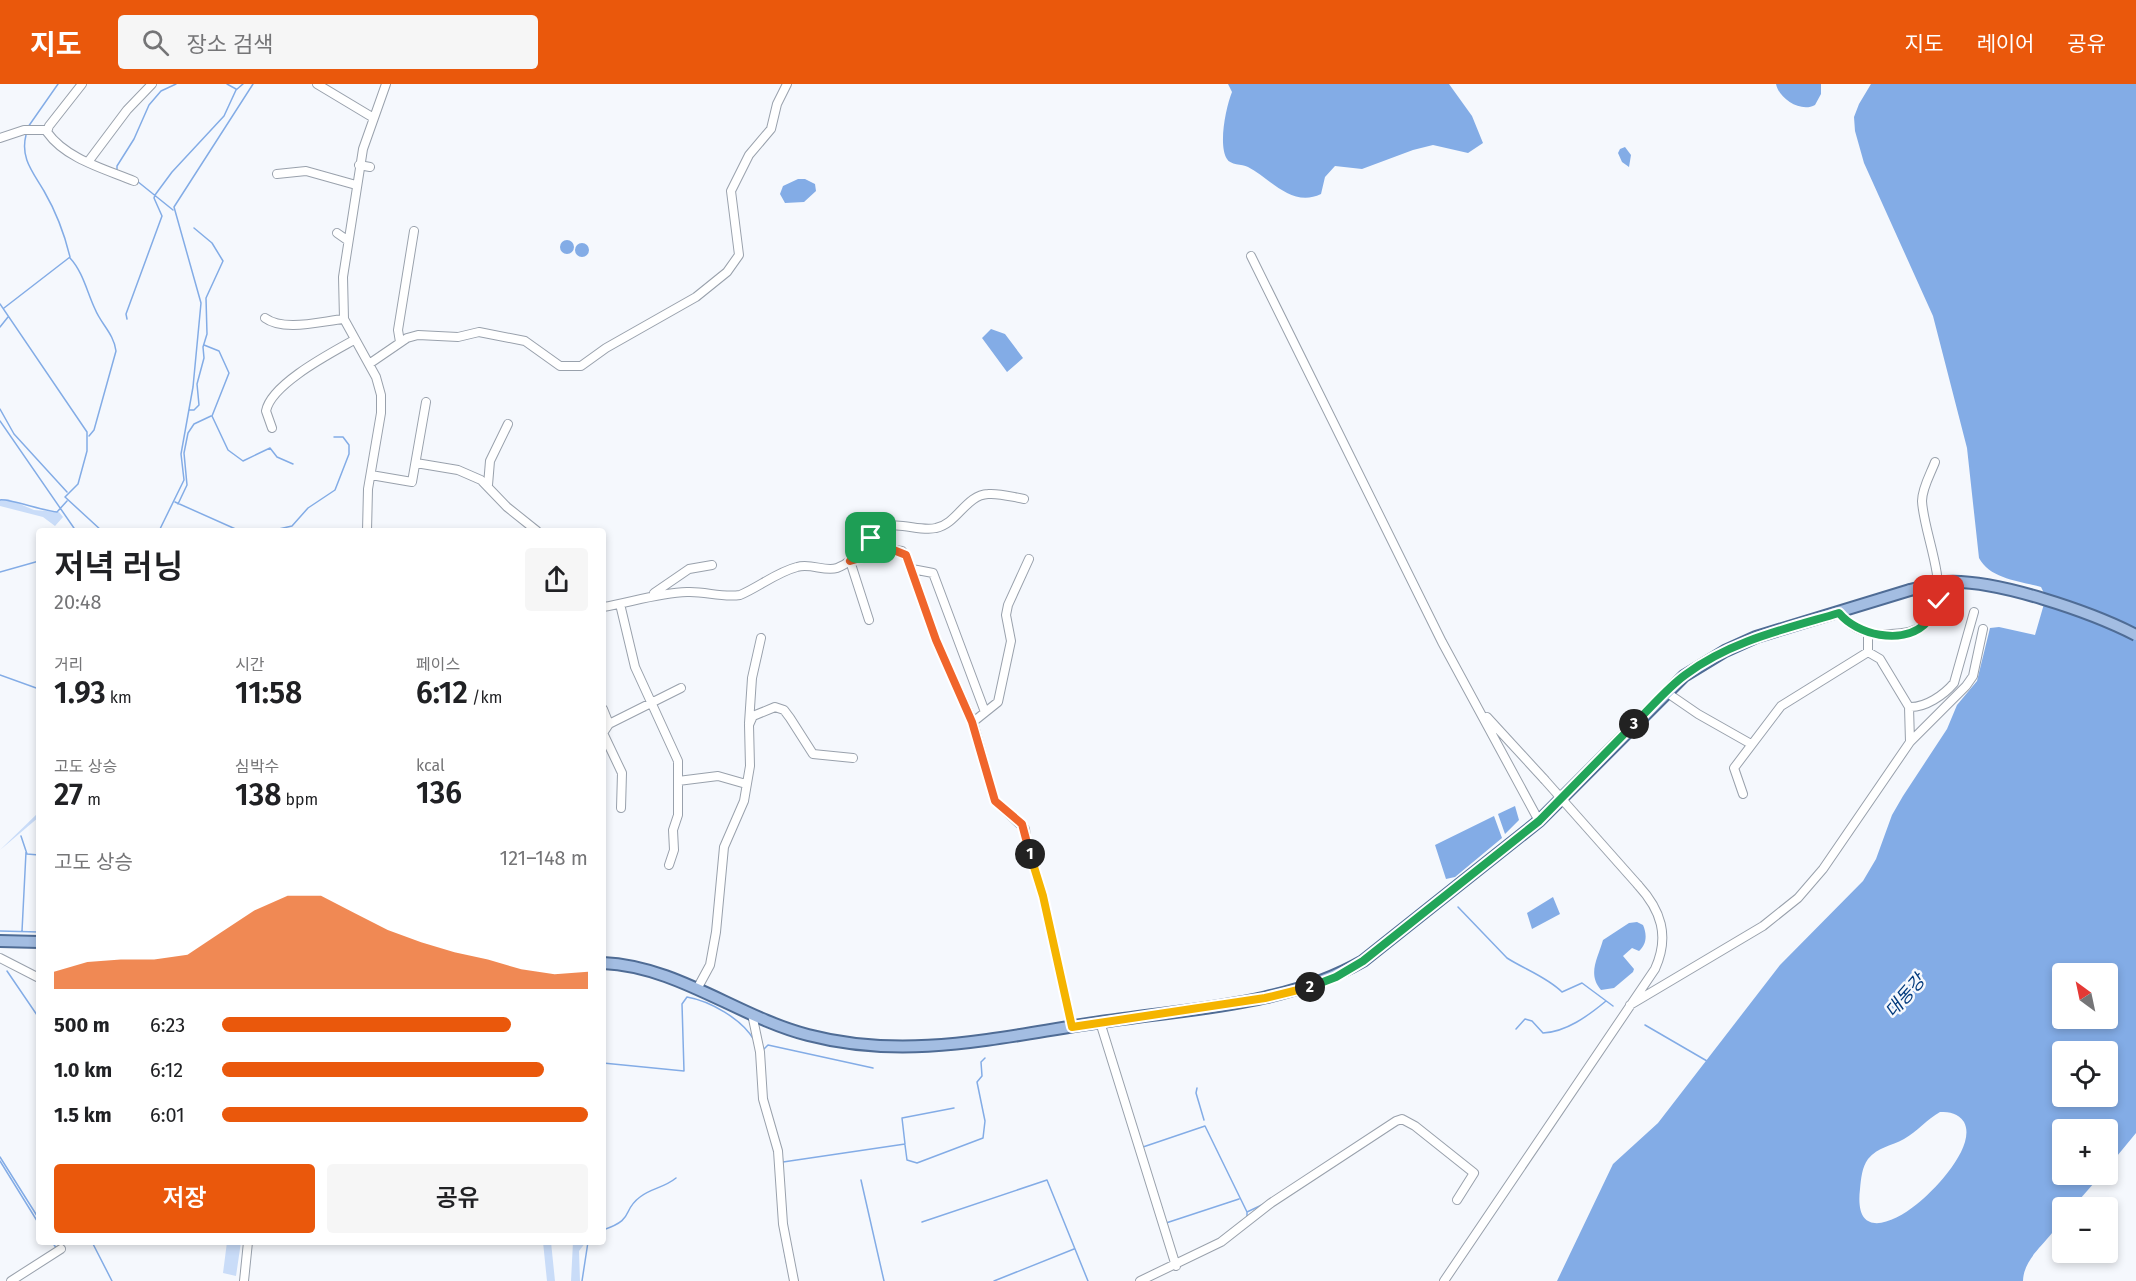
<!DOCTYPE html>
<html lang="ko">
<meta charset="utf-8">
<style>
:root{--surface:#fff;--page:#f6f6f6;--text:#202124;--muted:#757577;--accent:#ea580c}
body{margin:0;font-family:"Fira Sans","Noto Sans KR",sans-serif;background:var(--page);color:var(--text);height:100vh;display:flex;flex-direction:column;font-size:22px;white-space:nowrap}
*{box-sizing:border-box;margin:0}
p{font-size:20px;color:var(--muted)}
.icon{flex:none;width:33px;height:33px;fill:none;stroke:currentColor;stroke-width:2;stroke-linecap:round;stroke-linejoin:round}
.map{position:relative;flex:1;overflow:hidden}
.sheet{position:absolute;left:36px;top:444px;width:570px;height:717px;display:flex;flex-direction:column;background:var(--surface);border-radius:6px;box-shadow:0 3px 9px #0003}
.sheet>*{flex:none}
.needle{width:39px;rotate:327deg}
.fabs{position:absolute;left:2052px;top:879px;display:grid;gap:12px}
.fabs a{display:grid;place-items:center;width:66px;height:66px;border-radius:6px;background:var(--surface);box-shadow:0 3px 9px #0003;font-size:30px}
.pin{position:absolute;display:grid;place-items:center;width:51px;height:51px;color:#fff;margin:-26px;border-radius:12px;box-shadow:0 3px 9px #0006}
.km{position:absolute;width:30px;height:30px;margin:-15px;border-radius:50%;background:#222;color:#fff;font-size:16px;line-height:30px;text-align:center}
.round{display:grid;place-items:center;flex:none;width:63px;height:63px;border-radius:6px;background:var(--page)}
.overview{display:flex;align-items:center;justify-content:space-between;height:102px;padding:0 18px}
h1{font-size:33px;font-weight:600;line-height:45px}
.figures{display:grid;grid-template-columns:repeat(3,1fr);gap:9px;height:102px;padding:6px 18px}
.figures div{display:grid;align-content:center}
.figures b{font-size:30px;font-weight:600}
.figures small{font-size:16px;font-weight:400}
.figures p{font-size:16px}
.chart{height:168px;padding:12px 18px}
.chart p{display:flex;justify-content:space-between}
.chart svg{width:100%;height:108px;margin-top:6px;fill:var(--accent);opacity:.7}
.primary-button{display:flex;gap:12px;margin-top:auto;padding:12px 18px}
.primary-button a{flex:1;height:69px;border-radius:6px;background:var(--accent);color:#fff;font-size:24px;font-weight:600;line-height:69px;text-align:center}
.primary-button a+a{background:var(--page);color:var(--text)}
ul{padding:0 18px;list-style:none;font-size:20px}
li{display:grid;grid-template-columns:96px 72px 1fr;align-items:center;height:45px}
li i{height:15px;border-radius:8px;background:var(--accent)}
header{display:flex;align-items:center;gap:36px;box-sizing:border-box;height:84px;padding:0 30px;background:var(--accent);color:#fff}
header strong{font-size:28px}
nav{display:flex;gap:33px;margin-inline-start:auto;font-size:21px}
.search{width:420px;height:54px;background:var(--page);display:flex;align-items:center;gap:15px;box-sizing:border-box;padding:0 21px;border-radius:6px;color:var(--muted);font-size:22px}
.map>svg:first-child{display:block}
.green{fill:#c9dcf8}
.water{fill:#83ace6;fill-rule:evenodd}
.lines{fill:none;stroke-linecap:round;stroke-linejoin:round}
.stream{stroke:#83ace6;stroke-width:1.5}
.minor-casing{stroke:#99a1ac;stroke-width:10}
.major-casing{stroke:#4f6c95;stroke-width:14}
.minor{stroke:#fff;stroke-width:8}
.major{stroke:#a3bde2;stroke-width:10}
.minor-bridge-casing{stroke:#99a1ac;stroke-width:10;stroke-linecap:butt}
.major-bridge-casing{stroke:#4f6c95;stroke-width:14;stroke-linecap:butt}
.minor-bridge{stroke:#fff;stroke-width:8}
.major-bridge{stroke:#a3bde2;stroke-width:10}
.split-1-casing{stroke:#fff;stroke-width:12}
.split-2-casing{stroke:#fff;stroke-width:12}
.split-3-casing{stroke:#fff;stroke-width:12}
.split-4-casing{stroke:#fff;stroke-width:12}
.split-1{stroke:#f0652b;stroke-width:8}
.split-2{stroke:#f5b400;stroke-width:8}
.split-3{stroke:#22a559;stroke-width:8}
.split-4{stroke:#22a559;stroke-width:8}
.labels{text-anchor:middle;stroke-width:5;stroke-linejoin:round;paint-order:stroke}
.water-label{font-size:18px;font-style:italic;fill:#00397c;stroke:#f5f8fd}
</style>
<header>
<strong>지도</strong>
<div class="search"><svg class="icon" aria-label="search" viewBox="0 0 24 24"><circle cx="10" cy="10" r="6"/><path d="M15 15l6 6"/></svg>장소 검색</div>
<nav><a>지도</a><a>레이어</a><a>공유</a></nav>
</header>
<div class="map">
<svg width="2136" height="1197" viewBox="0 0 2136 1197">
<rect width="100%" height="100%" fill="#f5f8fd"/>
<path class="green" d="M 8,415 L 34,426 L 59,428 L 63,433 L 55,442 L 43,433 L 0,422 L 0,416 Z
M 39,728 L 39,733 L 0,766 Z
M 227,1158 L 241,1158 L 236,1192 L 223,1189 Z
M 543,1158 L 551,1158 L 555,1197 L 547,1197 Z
M 573,1158 L 586,1158 L 579,1167 L 580,1197 L 571,1197 Z"/>
<path class="water" d="M 1228,0 L 1449,0 L 1472,32 L 1483,59 L 1468,69 L 1433,61 L 1413,66 L 1362,85 L 1335,82 L 1325,93 L 1321,110 C 1292,124 1271,95 1248,83 C 1242,80 1230,81 1227,75 C 1218,61 1226,23 1232,8 Z
M 1776,0 L 1821,0 L 1821,10 L 1815,21 C 1801,29 1779,15 1776,0 Z
M 1871,0 L 2136,0 L 2136,1049 L 2108,1083 L 2108,1046 L 2062,1046 L 2062,1090 L 2101,1091 L 2073,1123 L 2062,1124 C 2062,1153 2024,1166 2023,1197 L 1557,1197 L 1613,1080 L 1658,1039 L 1780,881 L 1863,797 L 1876,775 L 1892,731 L 1903,712 L 1947,645 L 1957,621 L 1977,597 L 1990,544 L 1999,543 L 2035,551 L 2046,513 L 2041,503 C 2020,497 1990,495 1979,474 L 1967,364 L 1933,232 L 1864,79 L 1855,47 L 1854,33 L 1859,20 ZM 2062,890 L 2108,890 L 2108,934 L 2062,934 ZM 2062,968 L 2108,968 L 2108,1012 L 2062,1012 ZM 1940,1028 C 1950,1028 1958,1029 1964,1038 C 1977,1062 1935,1106 1917,1120 C 1891,1141 1854,1155 1860,1105 C 1861,1095 1862,1083 1868,1075 C 1878,1063 1891,1062 1904,1055 C 1917,1048 1927,1035 1940,1028 Z
M 1625,63 L 1631,71 L 1629,83 L 1622,78 L 1618,69 L 1620,65 Z
M 798,95 L 805,95 L 815,100 L 816,107 L 804,118 L 785,119 L 780,110 L 783,102 Z
M560 163a7 7 0 1 1 14 0a7 7 0 1 1-14 0Z
M575 166a7 7 0 1 1 14 0a7 7 0 1 1-14 0Z
M 991,245 L 1005,250 L 1023,274 L 1007,288 L 982,254 Z
M 1515,722 L 1519,736 L 1505,750 L 1498,730 Z
M 1494,732 L 1502,754 L 1455,793 L 1446,795 L 1435,761 Z
M 1553,813 L 1560,830 L 1532,845 L 1527,829 Z
M 1637,838 L 1643,841 C 1647,850 1647,860 1639,867 L 1632,864 L 1623,872 L 1634,885 L 1633,888 L 1614,904 L 1601,906 C 1587,890 1598,874 1603,856 L 1629,839 Z"/>
<g class="lines">
<path class="stream" d="M 227,0 L 236,5
M 28,43 L 58,0
M 117,86 L 117,82 L 134,55 L 149,21 L 161,7 L 176,0
M 137,97 L 173,126
M 70,174 C 83,188 87,208 95,225 C 101,240 114,250 116,267 L 94,346 L 89,352
M 0,220 L 87,348 L 87,367 L 78,400 L 65,413 L 102,447
M 4,224 L 70,173 C 65,152 55,126 44,107 C 33,88 20,74 26,51
M 127,235 L 126,230 L 162,132 L 154,114 L 155,111 L 172,88 L 224,32 L 236,6 L 243,0
M 0,243 L 8,233
M 204,261 L 219,267 L 229,289 L 212,332 L 228,366 L 243,377 L 270,364 L 277,373 L 293,380
M 0,325 L 14,350 L 67,408
M 190,326 L 194,326 L 199,321 L 197,300 L 204,274 L 203,263 L 207,250 L 206,214 L 223,177 L 212,159 L 194,144
M 0,337 L 76,447
M 0,416 C 6,414 44,427 57,428 L 67,417
M 175,418 L 240,447
M 178,420 L 187,401 L 184,369 L 188,349 L 194,340 L 211,332
M 159,447 L 184,396 L 181,370 L 193,303 L 201,219 L 174,123 L 253,0
M 270,447 L 292,442 L 308,424 L 335,406 L 349,370 L 349,361 L 343,353 L 334,353
M 0,488 L 39,477
M 0,591 L 39,605
M 21,752 L 27,770 L 39,771
M 1458,823 L 1507,874 C 1524,885 1547,893 1562,908 L 1582,899 L 1613,922
M 0,847 L 39,848
M 22,847 L 26,768
M 7,887 L 39,934
M 1645,941 L 1707,977
M 1516,945 L 1525,935 L 1532,937 L 1543,949 C 1566,948 1588,932 1606,917
M 763,966 L 768,961 L 873,984
M 603,979 L 684,987 L 682,920 L 687,913 C 710,917 742,935 754,956
M 1197,1004 L 1196,1009 L 1204,1036
M 905,1061 L 907,1076 L 917,1079 L 983,1054 L 985,1037 L 977,998 L 982,992 L 981,978 L 985,974
M 1143,1063 L 1205,1042 L 1247,1128
M 782,1070 L 783,1083
M 0,1073 L 39,1135
M 0,1077 L 39,1140
M 783,1078 L 905,1060 L 902,1034 L 954,1024
M 861,1096 L 884,1197
M 1247,1132 L 1247,1128 L 1266,1119
M 922,1138 L 1047,1096 L 1088,1197
M 1166,1139 L 1239,1115
M 603,1146 C 636,1135 621,1127 640,1113 C 651,1104 664,1104 676,1094
M 52,1158 L 57,1165
M 56,1158 L 60,1158
M 92,1158 L 112,1197
M 784,1165 L 787,1181
M 582,1197 L 588,1158
M 994,1197 L 1074,1165"/>
<g class="minor-casing">
<path id="minor" d="M 82,0 L 49,42 L 47,48 C 66,75 105,85 134,97
M 317,0 L 372,33
M 0,54 L 24,46 L 47,46
M 88,78 L 127,26 L 152,0
M 359,81 L 370,83
M 277,90 L 306,87 L 356,101
M 337,149 L 347,156
M 1251,172 L 1442,558 L 1539,737
M 265,234 C 284,248 322,237 344,235
M 400,258 L 398,246 L 414,147
M 369,280 L 407,254 L 418,251 L 458,253 L 479,248 L 525,257 L 560,282 L 581,282 L 606,264 L 696,213 L 727,188 L 739,171 L 731,107 L 749,71 L 771,45 L 777,20 L 787,0
M 272,344 L 266,327 C 271,300 331,269 354,256
M 416,379 L 458,386 L 481,396 L 507,423 L 537,447
M 371,391 L 412,398 L 426,318
M 488,401 L 490,377 L 508,340
M 367,447 L 368,405 L 381,329 L 381,311 L 376,293 L 344,235 L 343,193 L 363,65 L 386,0
M 1029,475 L 1008,521 L 1006,531 L 1011,557 L 998,618 L 973,638 L 995,717 L 1025,745 L 1027,762 L 1043,812 L 1072,943
M 912,485 L 933,489 L 985,628
M 654,509 L 689,485 L 712,481
M 620,520 L 635,583 L 678,677 L 678,731 L 673,746 L 674,766 L 669,781
M 603,523 C 632,518 658,509 687,508 C 705,507 722,514 740,511 C 759,503 777,488 797,483 C 811,479 825,488 837,484 C 857,477 865,455 882,445 C 897,436 919,448 936,444 C 957,440 966,411 988,410 C 1000,409 1012,413 1024,415
M 1839,529 C 1854,547 1869,551 1891,550 C 1973,548 1924,461 1922,417 C 1922,404 1931,389 1935,378
M 869,536 L 850,477 L 890,465 L 902,467 L 909,478 L 936,556 L 973,638
M 1868,550 L 1868,568
M 1666,608 L 1698,630 L 1751,660
M 1909,623 C 1925,624 1944,611 1954,599 L 1974,528
M 603,625 L 609,640
M 1487,633 L 1544,695
M 749,639 L 752,594 L 761,554
M 603,649 L 609,640 L 681,604
M 603,649 L 622,689 L 621,724
M 678,697 L 718,692 L 746,700
M 1743,710 L 1734,684 L 1781,622 L 1868,568 L 1880,575 L 1909,623 L 1910,658
M 0,874 L 39,894
M 697,905 L 710,881 L 716,848 L 724,763 L 744,717 L 750,682 L 749,641 L 753,632 L 775,623 L 784,626 L 790,634 L 813,670 L 853,674
M 1630,921 L 1763,842 L 1798,814 L 1823,785 L 1910,658 L 1966,602 L 1973,592 L 1983,545
M 752,930 L 760,968 L 763,1015 L 778,1067 L 783,1140 L 794,1197
M 1100,938 L 1176,1182
M 11,1197 L 61,1165
M 244,1197 L 248,1158
M 1140,1197 L 1221,1158 L 1271,1119 L 1396,1037 L 1402,1035 L 1415,1042 L 1474,1089 L 1457,1116
M 1444,1197 L 1655,885 C 1670,852 1661,826 1638,801"/>
</g>
<g class="major-casing">
<path id="major" d="M 0,857 L 39,858
M 603,879 C 677,882 738,933 808,951 C 911,978 1006,951 1108,937 C 1195,924 1286,921 1363,877 L 1539,737 L 1684,592 L 1725,567 L 1756,553 L 1910,506"/>
</g>
<use href="#minor" class="minor"/>
<use href="#major" class="major"/>
<g class="minor-bridge-casing">
<path id="minor-bridge" d="M 1544,695 L 1638,801"/>
</g>
<g class="major-bridge-casing">
<path id="major-bridge" d="M 1910,506 C 1922,503 1933,499 1946,498 C 1996,495 2091,528 2136,551"/>
</g>
<use href="#minor-bridge" class="minor-bridge"/>
<use href="#major-bridge" class="major-bridge"/>
</g>
<g class="lines">
<g class="split-1-casing">
<path id="split-1" d="M 871,454 L 850,477 L 891,465 L 906,471 L 936,556 L 972,638 L 995,717 L 1022,740 L 1030,770"/>
</g>
<g class="split-2-casing">
<path id="split-2" d="M 1030,770 L 1043,812 L 1072,943 L 1265,914 L 1310,903"/>
</g>
<g class="split-3-casing">
<path id="split-3" d="M 1310,903 L 1336,893 L 1363,877 L 1539,737 L 1634,640"/>
</g>
<g class="split-4-casing">
<path id="split-4" d="M 1634,640 C 1651,624 1666,605 1685,591 C 1730,557 1785,545 1839,529 C 1857,551 1901,561 1924,541 C 1931,535 1935,525 1939,517"/>
</g>
<use href="#split-1" class="split-1"/>
<use href="#split-2" class="split-2"/>
<use href="#split-3" class="split-3"/>
<use href="#split-4" class="split-4"/>
</g>
<g class="labels">
<g class="water-label">
<text transform="translate(1905 912) rotate(-49)" y="6">대동강</text>
</g>
</g>
</svg>
<div class="fabs">
<a><svg class="needle" viewBox="-14 -14 28 28"><path d="M0-13l5 13h-10z" fill="#e53935"/><path d="M0 13l5-13h-10z" fill="#757577"/></svg></a>
<a><svg class="icon" aria-label="locate" viewBox="0 0 24 24"><circle cx="12" cy="12" r="6"/><path d="M12 2v4M12 18v4M2 12h4M18 12h4"/></svg></a>
<a>+</a>
<a>−</a>
</div>
<div class="pin" style="left:871px;top:454px;background:#1e9e55"><svg class="icon" aria-label="arrive" viewBox="0 0 24 24"><path d="M6 21V4h12l-3 4 3 4H6"/></svg></div>
<div class="pin" style="left:1939px;top:517px;background:#d93025"><svg class="icon" aria-label="check" viewBox="0 0 24 24"><path d="M5 12l5 5 9-10"/></svg></div>
<b class="km" style="left:1030px;top:770px">1</b>
<b class="km" style="left:1310px;top:903px">2</b>
<b class="km" style="left:1634px;top:640px">3</b>
<section class="sheet">
<div class="overview"><div><h1>저녁 러닝</h1><p>20:48</p></div><a class="round"><svg class="icon" aria-label="share" viewBox="0 0 24 24"><path d="M12 15V3M7 8l5-5 5 5M5 13v7h14v-7"/></svg></a></div>
<div class="figures">
<div><p>거리</p><b>1.93<small> km</small></b></div>
<div><p>시간</p><b>11:58</b></div>
<div><p>페이스</p><b>6:12<small> /km</small></b></div>
</div>
<div class="figures">
<div><p>고도 상승</p><b>27<small> m</small></b></div>
<div><p>심박수</p><b>138<small> bpm</small></b></div>
<div><p>kcal</p><b>136</b></div>
</div>
<div class="chart"><p><span>고도 상승</span>121–148 m</p>
<svg viewBox="0 0 160 44" preserveAspectRatio="none"><path d="M0 44V37L10 33L20 32L30 32L40 30L50 21L60 12L70 6L80 6L90 13L100 20L110 25L120 29L130 32L140 36L150 38L160 37V44z"/></svg>
</div>
<ul>
<li><b>500 m</b>6:23<i style="width:79%"></i></li>
<li><b>1.0 km</b>6:12<i style="width:88%"></i></li>
<li><b>1.5 km</b>6:01<i style="width:100%"></i></li>
</ul>
<div class="primary-button"><a>저장</a><a>공유</a></div>
</section>
</div>
